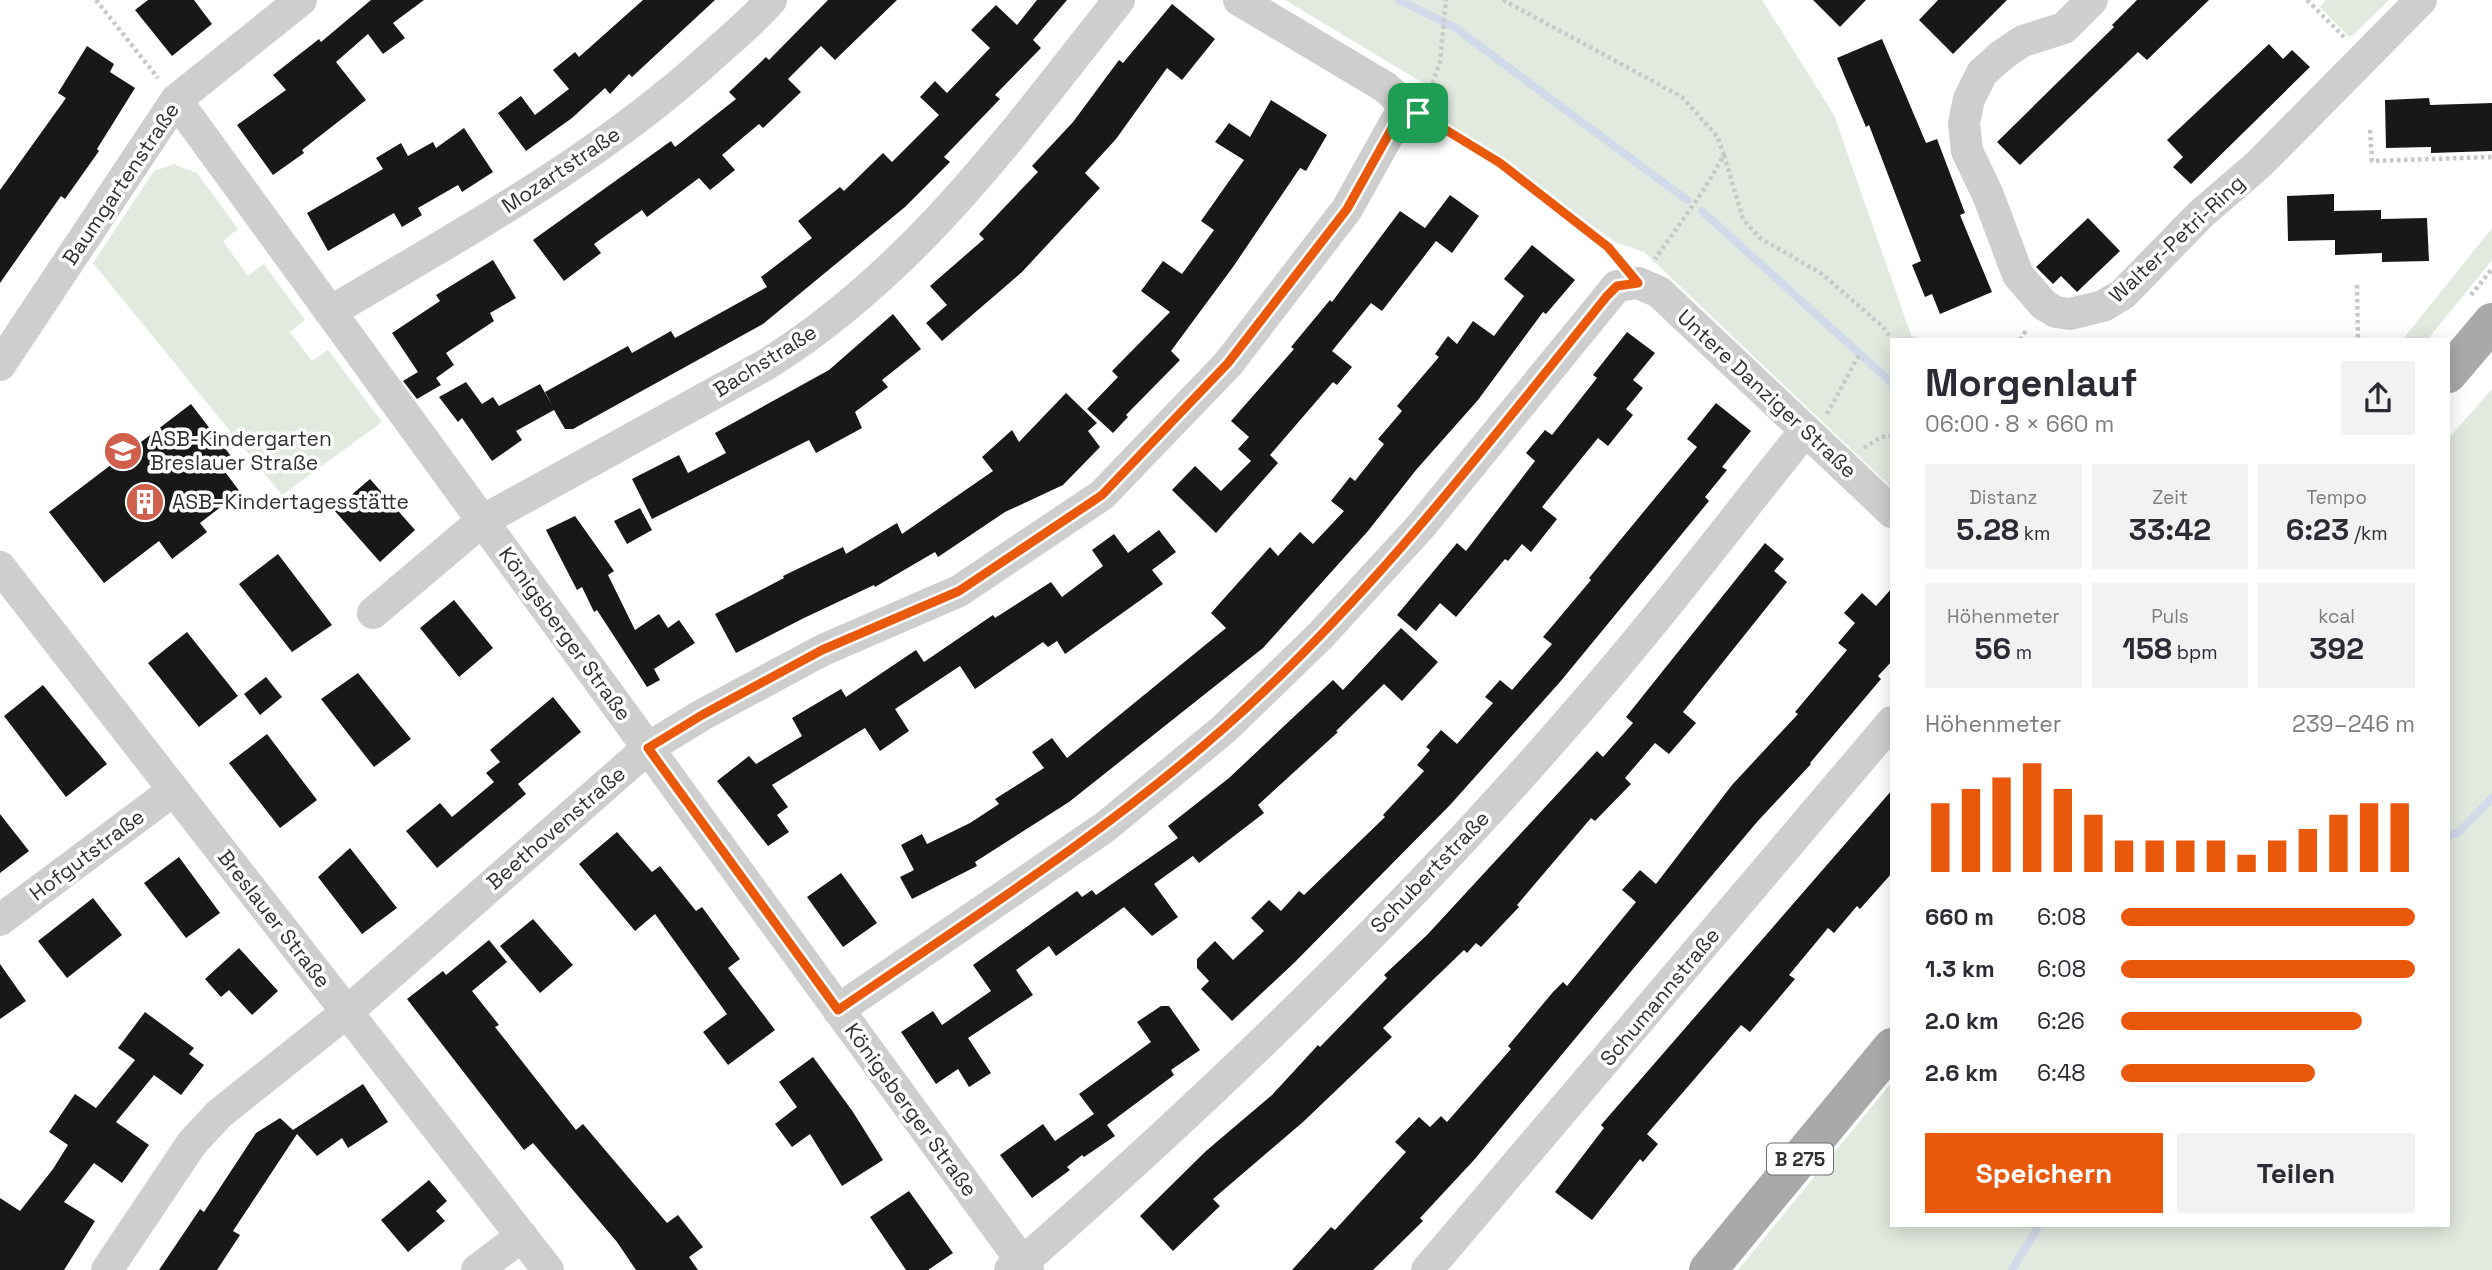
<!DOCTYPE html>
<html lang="de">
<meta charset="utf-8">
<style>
:root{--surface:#fff;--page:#f2f2f3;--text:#2b2b33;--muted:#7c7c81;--accent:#ea580c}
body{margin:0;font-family:"Space Grotesk",sans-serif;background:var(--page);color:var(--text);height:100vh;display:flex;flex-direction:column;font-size:26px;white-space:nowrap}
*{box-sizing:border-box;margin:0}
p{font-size:23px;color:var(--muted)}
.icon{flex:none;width:38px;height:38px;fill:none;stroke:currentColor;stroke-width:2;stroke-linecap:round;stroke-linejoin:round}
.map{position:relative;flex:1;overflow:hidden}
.sheet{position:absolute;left:1890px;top:338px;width:560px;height:889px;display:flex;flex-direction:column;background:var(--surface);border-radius:0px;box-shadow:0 4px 18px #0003}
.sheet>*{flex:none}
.pin{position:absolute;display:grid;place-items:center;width:60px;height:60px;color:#fff;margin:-30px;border-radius:14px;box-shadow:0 4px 10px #0006}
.round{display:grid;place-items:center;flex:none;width:74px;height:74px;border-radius:0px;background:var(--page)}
.headline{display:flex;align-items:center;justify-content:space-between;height:119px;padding:0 35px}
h1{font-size:38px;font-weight:700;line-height:52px}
.figures{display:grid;grid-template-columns:repeat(3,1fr);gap:10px;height:119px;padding:7px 35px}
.figures div{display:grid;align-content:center;border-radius:0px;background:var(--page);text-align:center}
.figures b{font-size:30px;font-weight:700}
.figures small{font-size:19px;font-weight:400}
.figures p{font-size:19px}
.chart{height:196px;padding:14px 35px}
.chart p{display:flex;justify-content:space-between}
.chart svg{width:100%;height:126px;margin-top:7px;stroke:var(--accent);stroke-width:6}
.cta{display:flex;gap:14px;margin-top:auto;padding:14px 35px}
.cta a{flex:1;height:80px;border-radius:0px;background:var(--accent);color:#fff;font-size:28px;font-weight:700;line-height:80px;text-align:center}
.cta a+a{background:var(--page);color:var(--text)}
ul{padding:0 35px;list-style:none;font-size:23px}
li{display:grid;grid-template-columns:112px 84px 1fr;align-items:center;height:52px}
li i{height:18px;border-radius:9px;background:var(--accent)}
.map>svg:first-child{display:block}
.green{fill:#e2e9df}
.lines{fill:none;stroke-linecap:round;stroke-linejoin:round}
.stream{stroke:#d1dae9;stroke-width:8}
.building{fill:#181818}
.path{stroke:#c8c8c8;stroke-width:4.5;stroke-dasharray:3.5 3.5;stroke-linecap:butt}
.street{stroke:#cecece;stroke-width:32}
.primary{stroke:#a9a9a9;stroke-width:38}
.route-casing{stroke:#fff;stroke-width:14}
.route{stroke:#ea580c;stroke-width:9}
.labels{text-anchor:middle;stroke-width:7;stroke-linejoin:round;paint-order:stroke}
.shield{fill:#fff;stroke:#6f6f6f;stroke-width:2}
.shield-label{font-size:19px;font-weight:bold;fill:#313131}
.street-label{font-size:21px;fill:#313131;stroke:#fff}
.poi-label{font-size:21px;fill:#313131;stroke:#fff;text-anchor:start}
</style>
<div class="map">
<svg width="2492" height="1270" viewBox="0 0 2492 1270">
<rect width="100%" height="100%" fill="#fff"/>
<path class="green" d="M 1285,0 L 1762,0 L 1834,115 L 1911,335 L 1920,339 L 1892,340 L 1892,488 L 1644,252 L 1615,242 L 1502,159 L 1428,112 L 1438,92 Z
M 2326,0 L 2389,0 L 2352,36 L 2348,36 L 2320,7 Z
M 174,164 L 197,173 L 238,229 L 223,241 L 248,276 L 264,264 L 305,320 L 290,332 L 312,361 L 328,350 L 382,422 L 282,495 L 93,263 L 154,171 Z
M 2492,228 L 2492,260 L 2428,339 L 2403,339 Z
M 2492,389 L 2492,1270 L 1738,1270 L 1892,1082 L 1892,1225 L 2448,1225 L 2448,439 Z"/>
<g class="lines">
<path class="stream" d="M 1399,0 L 1454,27 L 1687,200
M 1702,211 L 1892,383
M 2448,836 L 2459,832 L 2492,798
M 2012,1270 L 2039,1225"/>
</g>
<path class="building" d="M 148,0 L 194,0 L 212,24 L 172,56 L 135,10 Z
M 371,0 L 424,0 L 393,23 L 405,38 L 383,54 L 368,34 L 336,62 L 366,100 L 302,150 L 304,153 L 273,175 L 237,125 L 286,90 L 273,75 L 319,39 L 321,42 Z
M 643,0 L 715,0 L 632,77 L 629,74 L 610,94 L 605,88 L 572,118 L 526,151 L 498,113 L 521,96 L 535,115 L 569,89 L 553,70 L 575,52 L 579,57 Z
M 828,0 L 897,0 L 835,60 L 821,46 L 788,79 L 801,92 L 763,128 L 759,124 L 722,155 L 735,170 L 710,190 L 699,178 L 647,217 L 642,210 L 594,244 L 601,253 L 564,281 L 533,240 L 671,141 L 675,147 L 736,99 L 729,92 L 766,57 L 769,60 Z
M 1037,0 L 1067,0 L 1033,40 L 1041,48 L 995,95 L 1000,99 L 944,157 L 950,162 L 905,207 L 763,324 L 573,429 L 565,429 L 554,410 L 516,431 L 522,440 L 492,461 L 462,418 L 458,422 L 439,397 L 466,382 L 482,404 L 493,397 L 499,406 L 540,384 L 553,407 L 545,392 L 628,346 L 632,353 L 671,331 L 675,338 L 767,287 L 761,277 L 812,238 L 798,221 L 840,187 L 844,191 L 883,153 L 892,162 L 939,115 L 920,97 L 935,81 L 947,93 L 990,48 L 971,30 L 996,5 L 1017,25 Z
M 1813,0 L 1866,0 L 1840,27 Z
M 1938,0 L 2007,0 L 1953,54 L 1919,20 Z
M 2137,0 L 2209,0 L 2147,60 L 2138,52 L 2020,165 L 1997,142 L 2114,27 L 2112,25 Z
M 1172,4 L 1215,39 L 1182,80 L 1167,68 L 1116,139 L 1085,173 L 1100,188 L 1022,272 L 942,341 L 926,323 L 947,305 L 930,286 L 984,239 L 979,234 L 1038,172 L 1032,166 L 1073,122 L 1119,60 L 1123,63 Z
M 1882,39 L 1926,143 L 1937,139 L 1965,213 L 1960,215 L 1992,292 L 1940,314 L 1932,294 L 1925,297 L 1912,265 L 1921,261 L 1869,125 L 1866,127 L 1837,58 Z
M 2269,44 L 2283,59 L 2292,50 L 2310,67 L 2191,184 L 2173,167 L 2183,157 L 2167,140 Z
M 87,46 L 114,64 L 110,72 L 135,88 L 97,149 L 99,151 L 65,199 L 61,196 L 0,283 L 0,190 L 66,98 L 58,93 Z
M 2429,98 L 2430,105 L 2492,103 L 2492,151 L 2431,153 L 2431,147 L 2386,148 L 2385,100 Z
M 1271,100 L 1327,135 L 1306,171 L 1300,168 L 1233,267 L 1171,351 L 1180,360 L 1126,415 L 1128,417 L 1113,433 L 1087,409 L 1118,377 L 1112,371 L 1170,312 L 1141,291 L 1163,261 L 1182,274 L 1214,230 L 1201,221 L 1244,160 L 1215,142 L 1229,123 L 1250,137 Z
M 464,128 L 493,172 L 462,192 L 458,185 L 418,208 L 422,215 L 402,227 L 394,213 L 328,251 L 307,213 L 383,169 L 376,158 L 401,143 L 408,156 L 433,142 L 436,148 Z
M 2334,194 L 2334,211 L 2381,210 L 2381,219 L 2427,218 L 2429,261 L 2382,262 L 2382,253 L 2335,255 L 2335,240 L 2288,241 L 2287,196 Z
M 1450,195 L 1479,216 L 1452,253 L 1436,241 L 1382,311 L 1371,303 L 1332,351 L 1352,367 L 1337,385 L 1333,382 L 1270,455 L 1278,463 L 1216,533 L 1172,490 L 1195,466 L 1221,491 L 1251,461 L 1238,449 L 1249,437 L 1231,421 L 1294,349 L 1291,347 L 1330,300 L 1332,302 L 1400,211 L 1425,228 Z
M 2088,218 L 2120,251 L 2077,292 L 2061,276 L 2053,284 L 2036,267 Z
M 1532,245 L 1575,280 L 1546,314 L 1543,312 L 1478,400 L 1416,470 L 1368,531 L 1263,648 L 1069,802 L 975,862 L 977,866 L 912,899 L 900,877 L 914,870 L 901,845 L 922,834 L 927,844 L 970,823 L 999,804 L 995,799 L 1044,768 L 1032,752 L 1052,738 L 1067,758 L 1226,628 L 1211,613 L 1270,547 L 1278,556 L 1300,532 L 1313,544 L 1344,511 L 1331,501 L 1350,477 L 1355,481 L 1384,444 L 1378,439 L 1402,411 L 1397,406 L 1439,357 L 1435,354 L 1448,336 L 1457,344 L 1473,321 L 1494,336 L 1524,296 L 1504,279 Z
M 493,260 L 516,298 L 490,313 L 494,321 L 446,353 L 454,365 L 436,378 L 441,385 L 417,399 L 403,381 L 418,372 L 392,333 L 440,301 L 436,295 Z
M 893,314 L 921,349 L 882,380 L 888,387 L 855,412 L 862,428 L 816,453 L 809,440 L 652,519 L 632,479 L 679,455 L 688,473 L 726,453 L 715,433 L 829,370 Z
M 1627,332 L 1655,353 L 1633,380 L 1643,388 L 1626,409 L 1633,415 L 1608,446 L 1598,438 L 1542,507 L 1557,519 L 1531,552 L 1522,544 L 1508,561 L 1505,559 L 1456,617 L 1440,603 L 1416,631 L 1397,615 L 1457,543 L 1466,551 L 1535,461 L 1526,453 L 1545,430 L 1552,435 L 1597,378 L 1593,375 Z
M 1066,393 L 1097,423 L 1088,431 L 1100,447 L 1063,485 L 1005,512 L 938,557 L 935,552 L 875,587 L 874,585 L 804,618 L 736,653 L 715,614 L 784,578 L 783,576 L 843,547 L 846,554 L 897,523 L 902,534 L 993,471 L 982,457 L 1012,430 L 1019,442 Z
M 1716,403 L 1751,431 L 1722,467 L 1727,470 L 1705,497 L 1709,501 L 1560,682 L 1450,805 L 1295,962 L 1232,1021 L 1201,989 L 1209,981 L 1197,968 L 1197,959 L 1215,941 L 1233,960 L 1264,931 L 1251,918 L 1269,900 L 1281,911 L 1299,891 L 1304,895 L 1385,817 L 1383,815 L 1424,771 L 1417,765 L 1430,750 L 1426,747 L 1441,730 L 1457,744 L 1493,703 L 1485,697 L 1500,680 L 1512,690 L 1552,644 L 1543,637 L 1591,580 L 1589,578 L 1697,447 L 1687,439 Z
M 191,404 L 234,460 L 223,469 L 240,492 L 200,523 L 207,532 L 172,559 L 159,541 L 104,583 L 49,512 Z
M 370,479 L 415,530 L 380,562 L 334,510 Z
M 640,508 L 652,530 L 627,544 L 614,521 Z
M 575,516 L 614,571 L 608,575 L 635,630 L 659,614 L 668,628 L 679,620 L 695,643 L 654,669 L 660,680 L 647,687 L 597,610 L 594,612 L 582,587 L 577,590 L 546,530 Z
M 1159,530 L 1176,552 L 1152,570 L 1163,584 L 1065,654 L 1057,641 L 1048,647 L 1043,642 L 975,689 L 960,666 L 895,709 L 909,731 L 880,751 L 865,728 L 772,785 L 788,807 L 777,815 L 789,832 L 768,846 L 717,781 L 749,756 L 756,764 L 802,736 L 792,718 L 841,689 L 846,697 L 916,650 L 924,662 L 993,615 L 995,618 L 1051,582 L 1062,597 L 1103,566 L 1092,550 L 1114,534 L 1128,553 Z
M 1765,543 L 1784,559 L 1774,571 L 1787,582 L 1683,712 L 1696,723 L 1669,754 L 1655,743 L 1625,778 L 1631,784 L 1595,821 L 1591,818 L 1517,905 L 1519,907 L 1481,947 L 1476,943 L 1467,953 L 1464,950 L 1383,1028 L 1392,1037 L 1303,1122 L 1213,1199 L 1220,1206 L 1173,1251 L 1140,1216 L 1206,1151 L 1272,1095 L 1318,1045 L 1320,1047 L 1387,978 L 1384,975 L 1427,935 L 1597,751 L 1603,757 L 1633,723 L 1626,717 Z
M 278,554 L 332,625 L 292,652 L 239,584 Z
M 1892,588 L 1892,661 L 1878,676 L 1881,679 L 1810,763 L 1811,764 L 1757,822 L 1643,957 L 1474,1160 L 1420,1218 L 1423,1221 L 1373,1270 L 1292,1270 L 1331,1227 L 1335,1230 L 1406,1152 L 1395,1142 L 1419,1117 L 1430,1127 L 1441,1116 L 1447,1122 L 1511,1049 L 1508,1046 L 1553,992 L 1563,982 L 1567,986 L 1636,902 L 1622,890 L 1640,870 L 1656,884 L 1732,785 L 1798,714 L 1795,712 L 1847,650 L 1838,643 L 1855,623 L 1844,613 L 1862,593 L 1876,606 Z
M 454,600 L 493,648 L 459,677 L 420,628 Z
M 1401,628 L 1438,662 L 1402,701 L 1384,684 L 1336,731 L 1338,732 L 1258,805 L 1264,813 L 1199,863 L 1193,856 L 1154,884 L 1178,917 L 1152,936 L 1124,907 L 1056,956 L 1049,946 L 1016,970 L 1033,995 L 968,1038 L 991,1073 L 969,1087 L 958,1069 L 936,1084 L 901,1032 L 933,1011 L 942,1025 L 991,991 L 973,965 L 1077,891 L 1082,897 L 1092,890 L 1096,895 L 1178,838 L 1168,826 L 1229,778 L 1333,680 L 1343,690 Z
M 187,632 L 238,696 L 199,727 L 148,663 Z
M 358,673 L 411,739 L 374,767 L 321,699 Z
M 266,677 L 282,697 L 260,715 L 244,694 Z
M 43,685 L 107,764 L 66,797 L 4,716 Z
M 553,697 L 581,732 L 518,784 L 526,794 L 437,868 L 406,831 L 440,803 L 452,817 L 494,782 L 486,773 L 500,762 L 490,750 Z
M 267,734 L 317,800 L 280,828 L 229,763 Z
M 1892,790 L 1892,873 L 1860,909 L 1857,906 L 1834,933 L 1828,928 L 1789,975 L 1795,979 L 1750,1032 L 1741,1025 L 1647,1134 L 1658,1144 L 1643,1162 L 1640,1159 L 1592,1220 L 1555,1192 L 1604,1128 L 1601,1125 Z
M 0,814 L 29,851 L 0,873 Z
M 617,832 L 652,872 L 660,866 L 696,911 L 702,907 L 740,959 L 728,968 L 775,1030 L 728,1065 L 703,1032 L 727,1014 L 655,914 L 635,931 L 579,864 Z
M 350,848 L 397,908 L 362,934 L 318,877 Z
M 179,857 L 220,913 L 186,938 L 144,883 Z
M 841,873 L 877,923 L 843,947 L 807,897 Z
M 93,898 L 122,935 L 67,978 L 38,941 Z
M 533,919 L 573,965 L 540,993 L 500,946 Z
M 489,940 L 507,962 L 472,991 L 499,1025 L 495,1027 L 576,1130 L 583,1124 L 667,1223 L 678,1215 L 703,1247 L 689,1257 L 698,1270 L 636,1270 L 617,1242 L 533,1143 L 524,1150 L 407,999 L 443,971 L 446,975 Z
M 239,948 L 278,991 L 252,1015 L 229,990 L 221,997 L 205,979 Z
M 0,964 L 26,1001 L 0,1019 Z
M 1161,1006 L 1169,1006 L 1200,1050 L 1171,1070 L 1174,1075 L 1107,1125 L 1115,1136 L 1084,1157 L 1082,1155 L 1067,1167 L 1070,1170 L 1032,1198 L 1000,1155 L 1043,1124 L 1055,1141 L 1094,1114 L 1079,1094 L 1151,1042 L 1137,1022 Z
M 145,1012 L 194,1048 L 189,1054 L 204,1065 L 181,1095 L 154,1075 L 116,1122 L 149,1145 L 122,1183 L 94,1163 L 64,1202 L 95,1221 L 64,1270 L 0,1270 L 0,1198 L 20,1211 L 53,1169 L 68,1145 L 49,1132 L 75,1094 L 96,1108 L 135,1060 L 118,1048 Z
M 813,1057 L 853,1112 L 883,1160 L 842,1186 L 810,1134 L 792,1147 L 775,1124 L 797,1107 L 779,1082 Z
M 363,1084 L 388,1122 L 348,1148 L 342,1138 L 317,1156 L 297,1134 L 233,1231 L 240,1235 L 217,1270 L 159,1270 L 200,1209 L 204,1212 L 256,1133 L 280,1118 L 293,1130 Z
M 429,1180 L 447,1201 L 436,1211 L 445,1221 L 408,1252 L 381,1220 Z
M 909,1191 L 953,1253 L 928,1270 L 906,1270 L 870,1217 Z"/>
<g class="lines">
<path class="path" d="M 96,0 L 158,78
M 1503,0 L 1682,97 L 1717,136 L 1724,155 L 1703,191 L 1655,259
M 2307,0 L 2344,37
M 1430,90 L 1440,62 L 1446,0
M 1428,119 L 1500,163 L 1608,247 L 1618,258
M 2370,130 L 2372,161 L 2492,157
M 1724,155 L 1743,219 L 1760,238 L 1822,274 L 1883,327 L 1892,340
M 2357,285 L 2358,340
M 2471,295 L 2492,269
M 2020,340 L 2027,329
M 1827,414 L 1860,353
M 1864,448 L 1881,437 L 1892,436"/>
<path class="street" d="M 2092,0 L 2064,28 L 2023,41 L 2002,55 L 1982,73 L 1969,99 L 1964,123 L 1967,151 L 1988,195 L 2018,275 L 2044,305 L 2056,312 L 2070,314 L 2103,306 L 2123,294 L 2201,214 L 2259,164 L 2421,0
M 176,100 L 1028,1270
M 330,312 C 463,233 598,160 713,55 C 733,37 754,20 771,0
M 0,365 L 176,100 L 301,0
M 0,567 L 548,1270
M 373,613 L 482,521 L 767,364 C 915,271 1012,135 1119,0
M 0,920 L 174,790
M 838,1010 L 1105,827 L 1224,729 L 1320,636 L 1421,526 L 1617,286 L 1638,283 L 1659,292 L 1892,512
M 107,1270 L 192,1143 L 219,1114 L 347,1012 L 648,748 L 702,715 L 823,650 L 959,591 L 1102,495 L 1228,364 L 1347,209 L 1405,105 L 1385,87 L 1239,0
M 477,1270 L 522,1236
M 1010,1270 L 1022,1263 C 1218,1091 1407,909 1577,712 C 1657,621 1730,524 1805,431
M 1427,1270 L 1892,722"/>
<path class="primary" d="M 2448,374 L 2492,322
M 1708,1270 L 1892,1047"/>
</g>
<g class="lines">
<g class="route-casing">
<path id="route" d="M 1405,105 L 1500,163 L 1608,247 L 1638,283 L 1617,286 L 1607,296 C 1486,446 1369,600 1224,728 C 1104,834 969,920 838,1010 L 648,748 L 702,715 L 822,650 L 959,591 L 1102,495 L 1228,363 L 1347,209 Z"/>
</g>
<use href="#route" class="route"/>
</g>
<defs>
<g id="school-disc" transform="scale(2.0125)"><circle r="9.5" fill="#d0604c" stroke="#fff"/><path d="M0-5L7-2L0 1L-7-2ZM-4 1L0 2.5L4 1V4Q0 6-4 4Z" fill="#fff"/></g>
<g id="building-disc" transform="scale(2.0125)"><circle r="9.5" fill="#d0604c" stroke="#fff"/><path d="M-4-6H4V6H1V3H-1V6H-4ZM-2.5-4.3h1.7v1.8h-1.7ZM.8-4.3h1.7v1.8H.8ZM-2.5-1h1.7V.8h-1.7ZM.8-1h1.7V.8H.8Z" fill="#fff"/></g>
</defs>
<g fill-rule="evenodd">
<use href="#school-disc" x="123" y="451"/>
<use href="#building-disc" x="145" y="502"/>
</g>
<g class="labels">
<rect class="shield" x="1767" y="1143.5" width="66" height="31" rx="5"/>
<g class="shield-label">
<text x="1800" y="1166">B 275</text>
</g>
<g class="street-label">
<text transform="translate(561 170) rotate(-34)" y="7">Mozartstraße</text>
<text transform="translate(121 184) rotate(-56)" y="7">Baumgartenstraße</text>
<text transform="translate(2177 239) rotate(-43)" y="7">Walter-Petri-Ring</text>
<text transform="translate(765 361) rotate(-32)" y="7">Bachstraße</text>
<text transform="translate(1767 394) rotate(43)" y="7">Untere Danziger Straße</text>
<text transform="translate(565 634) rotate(54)" y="7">Königsberger Straße</text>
<text transform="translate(556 828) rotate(-41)" y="7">Beethovenstraße</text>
<text transform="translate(87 855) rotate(-37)" y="7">Hofgutstraße</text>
<text transform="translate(1430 872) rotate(-46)" y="7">Schubertstraße</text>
<text transform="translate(274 919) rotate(52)" y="7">Breslauer Straße</text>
<text transform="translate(1660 997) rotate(-50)" y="7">Schumannstraße</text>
<text transform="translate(911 1110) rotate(54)" y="7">Königsberger Straße</text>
</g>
<g class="poi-label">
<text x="150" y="446">ASB-Kindergarten<tspan x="150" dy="24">Breslauer Straße</tspan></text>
<text x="172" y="509">ASB–Kindertagesstätte</text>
</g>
</g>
</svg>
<div class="pin" style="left:1418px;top:113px;background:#1e9e55"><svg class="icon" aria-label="arrive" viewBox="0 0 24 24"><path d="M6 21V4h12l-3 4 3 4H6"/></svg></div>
<section class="sheet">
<div class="headline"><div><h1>Morgenlauf</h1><p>06:00 · 8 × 660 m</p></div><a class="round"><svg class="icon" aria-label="share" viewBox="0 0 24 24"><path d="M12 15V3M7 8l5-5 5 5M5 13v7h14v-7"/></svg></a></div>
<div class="figures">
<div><p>Distanz</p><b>5.28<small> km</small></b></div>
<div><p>Zeit</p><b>33:42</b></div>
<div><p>Tempo</p><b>6:23<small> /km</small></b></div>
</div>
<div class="figures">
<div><p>Höhenmeter</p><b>56<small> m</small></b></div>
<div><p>Puls</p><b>158<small> bpm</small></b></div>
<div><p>kcal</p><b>392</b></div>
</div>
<div class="chart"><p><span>Höhenmeter</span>239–246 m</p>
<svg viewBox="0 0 160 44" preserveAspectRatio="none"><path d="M5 44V20M15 44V15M25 44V11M35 44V6M45 44V15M55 44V24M65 44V33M75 44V33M85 44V33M95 44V33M105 44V38M115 44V33M125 44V29M135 44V24M145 44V20M155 44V20"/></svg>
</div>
<ul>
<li><b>660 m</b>6:08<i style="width:100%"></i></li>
<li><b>1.3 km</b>6:08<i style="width:100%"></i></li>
<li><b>2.0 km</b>6:26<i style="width:82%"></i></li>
<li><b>2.6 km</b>6:48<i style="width:66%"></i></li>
</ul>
<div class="cta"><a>Speichern</a><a>Teilen</a></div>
</section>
</div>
